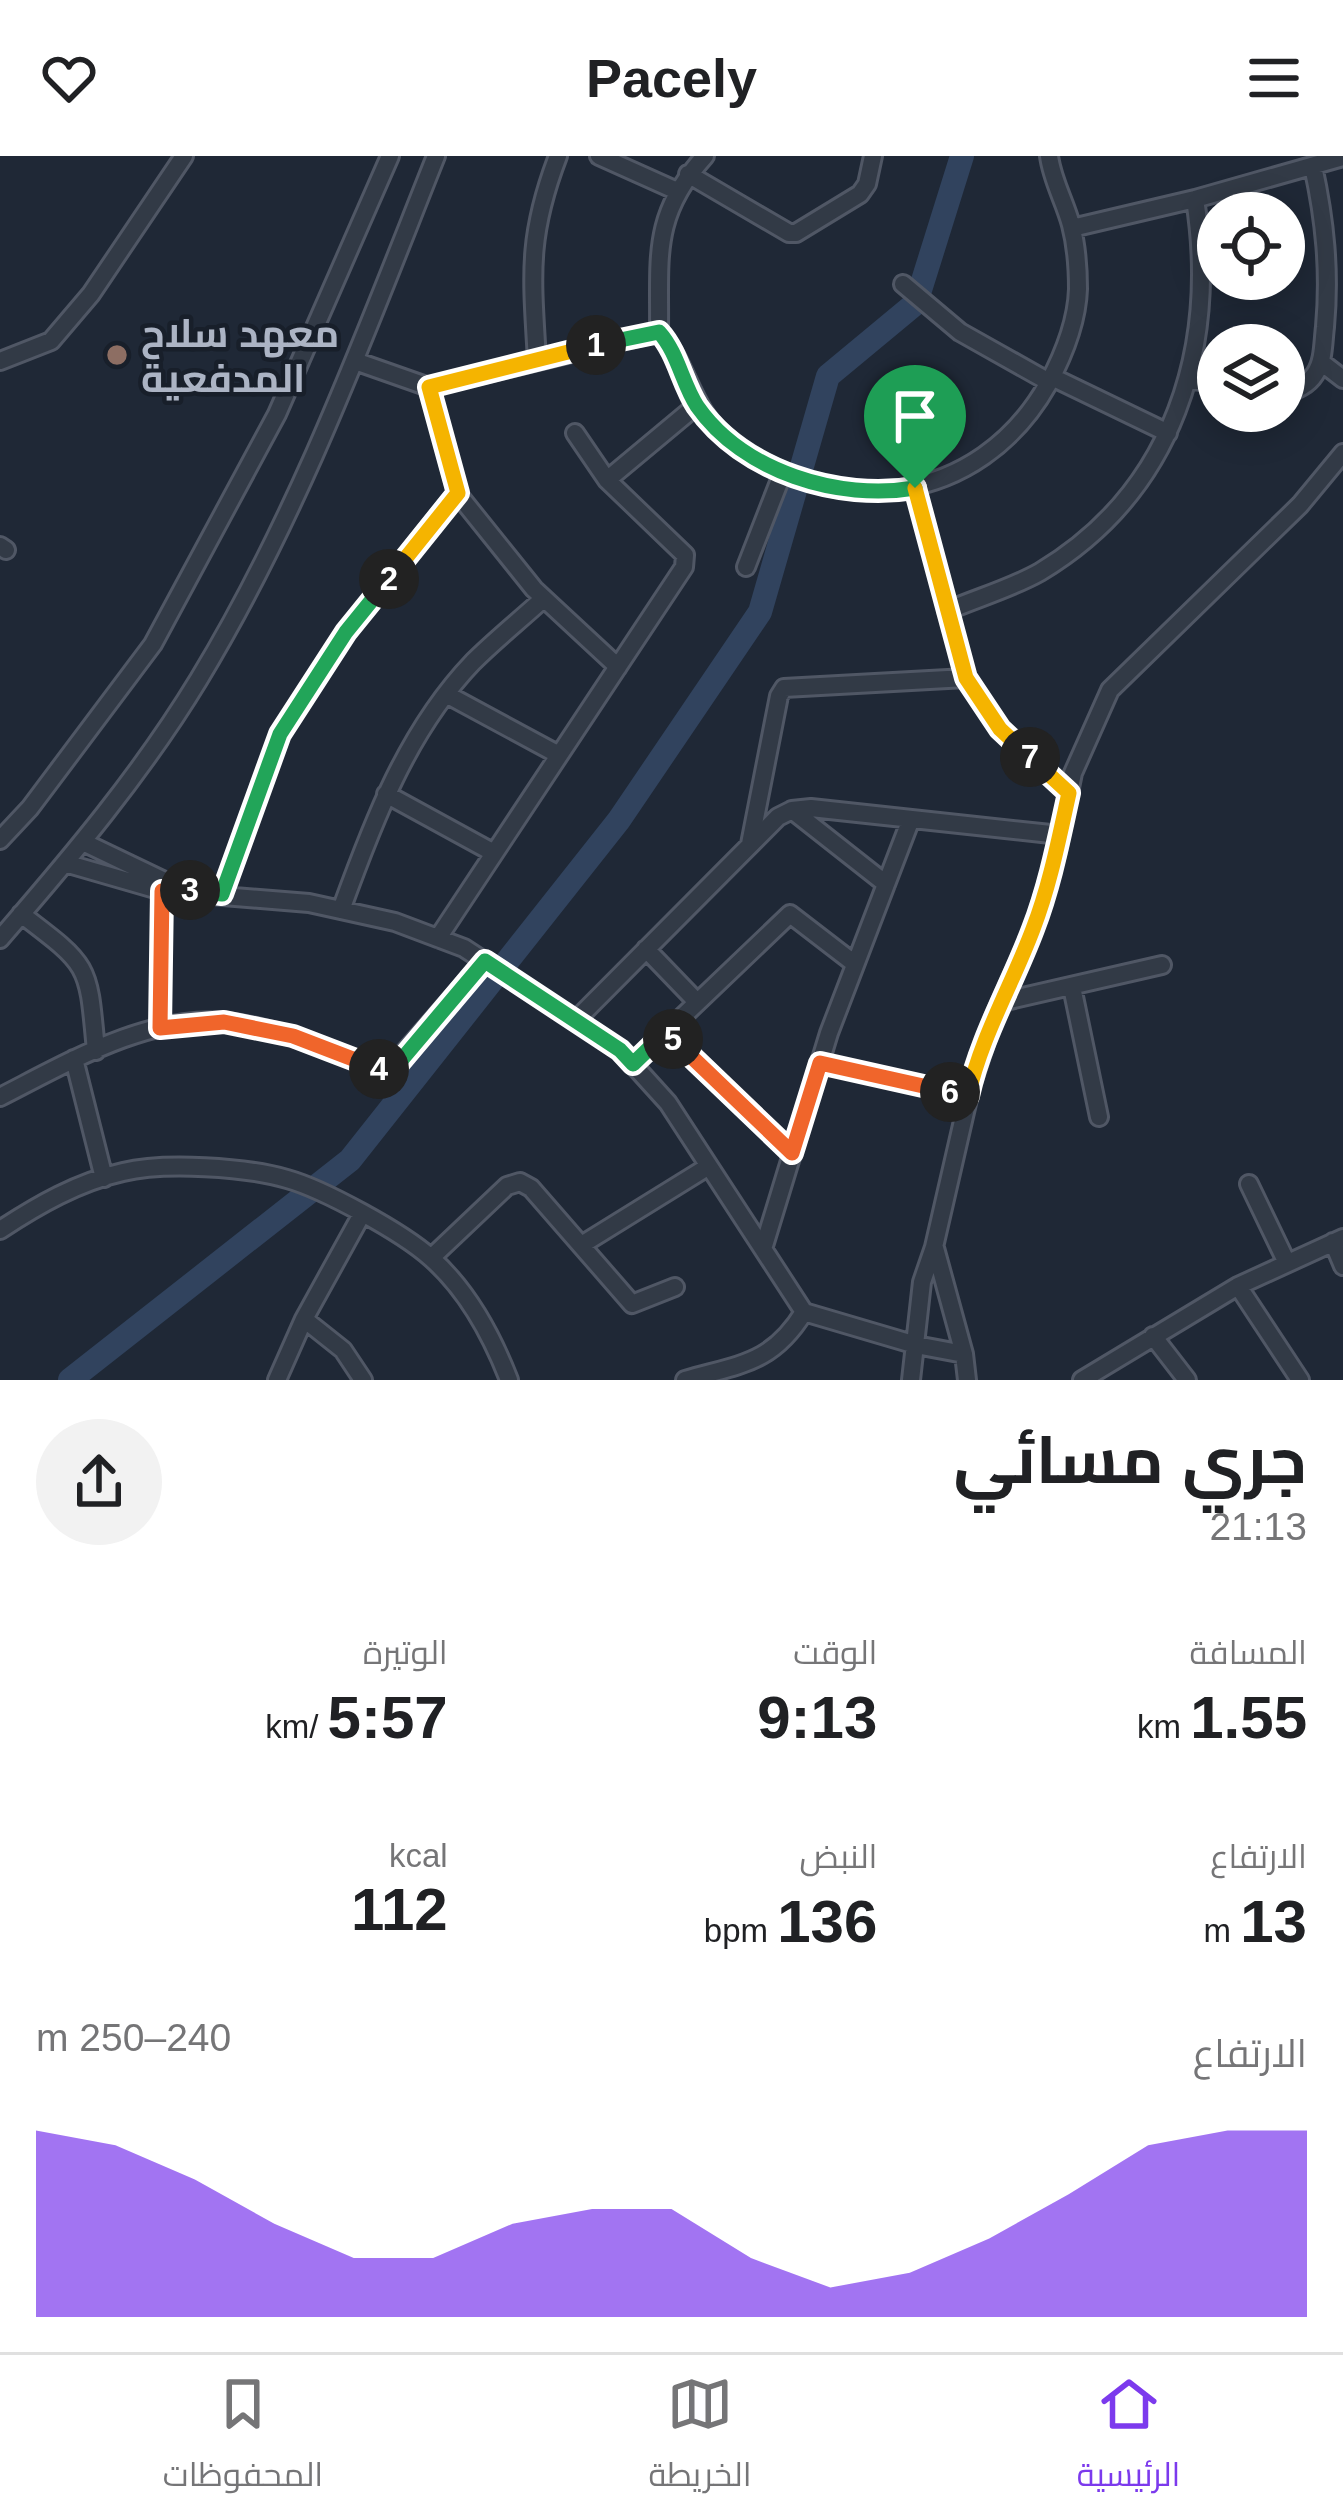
<!DOCTYPE html>
<html lang="ar">
<meta charset="utf-8">
<style>
:root{--surface:#fff;--page:#f2f2f2;--text:#202124;--muted:#757577;--line:#e0e0e0;--accent:#7c3aed}
body{margin:0;font-family:Helvetica,Cairo,sans-serif;background:var(--page);color:var(--text);direction:rtl;height:100vh;display:flex;flex-direction:column;font-size:45px;white-space:nowrap}
*{box-sizing:border-box;margin:0}
p{font-size:39px;color:var(--muted)}
.icon{flex:none;width:66px;height:66px;fill:none;stroke:currentColor;stroke-width:2;stroke-linecap:round;stroke-linejoin:round}
.map{position:relative;height:1224px;overflow:hidden;direction:ltr}
.details{display:flex;flex-direction:column;background:var(--surface);flex:1}
.details>*{flex:none}
.controls{position:absolute;left:1197px;top:36px;display:grid;gap:24px}
.controls a{display:grid;place-items:center;width:108px;height:108px;border-radius:50%;background:var(--surface);box-shadow:0 6px 30px #0003;font-size:60px}
.pin{position:absolute;display:grid;place-items:center;width:102px;height:102px;color:#fff;margin:-123px -51px;border-radius:50% 50% 50% 0;rotate:-45deg;box-shadow:0 0 12px #0007}
.pin .icon{rotate:45deg}
.km{position:absolute;width:60px;height:60px;margin:-30px;border-radius:50%;background:#222;color:#fff;font-size:33px;line-height:60px;text-align:center}
.round{display:grid;place-items:center;flex:none;width:126px;height:126px;border-radius:63px;background:var(--page)}
.head{display:flex;align-items:center;justify-content:space-between;height:204px;padding:0 36px}
h1{font-size:66px;font-weight:700;line-height:90px}
.figures{display:grid;grid-template-columns:repeat(3,1fr);gap:18px;height:204px;padding:12px 36px}
.figures div{display:grid;align-content:center}
.figures b{font-size:60px;font-weight:700}
.figures small{font-size:33px;font-weight:400}
.figures p{font-size:33px}
.chart{height:336px;padding:24px 36px}
.chart p{display:flex;justify-content:space-between}
.chart svg{width:100%;height:216px;margin-top:12px;fill:var(--accent);opacity:.7}
header{display:flex;justify-content:space-between;align-items:center;height:156px;padding:0 36px;background:var(--surface);font-size:54px;font-weight:700}
.menu{display:flex;justify-content:space-around;align-items:center;height:168px;border-top:3px solid var(--line);background:var(--surface);font-size:33px;color:var(--muted)}
.menu a{display:grid;justify-items:center;gap:6px}
.menu .active{color:var(--accent)}
.map>svg:first-child{display:block}
.lines{fill:none;stroke-linecap:round;stroke-linejoin:round}
.river{stroke:#31435e;stroke-width:24}
.minor-casing{stroke:#505765;stroke-width:22}
.minor{stroke:#323a46;stroke-width:16}
.split-1-casing{stroke:#fff;stroke-width:24}
.split-2-casing{stroke:#fff;stroke-width:24}
.split-3-casing{stroke:#fff;stroke-width:24}
.split-4-casing{stroke:#fff;stroke-width:24}
.split-5-casing{stroke:#fff;stroke-width:24}
.split-6-casing{stroke:#fff;stroke-width:24}
.split-7-casing{stroke:#fff;stroke-width:24}
.split-8-casing{stroke:#fff;stroke-width:24}
.split-1{stroke:#22a559;stroke-width:15}
.split-2{stroke:#f5b400;stroke-width:15}
.split-3{stroke:#22a559;stroke-width:15}
.split-4{stroke:#f0652b;stroke-width:15}
.split-5{stroke:#22a559;stroke-width:15}
.split-6{stroke:#f0652b;stroke-width:15}
.split-7{stroke:#f5b400;stroke-width:15}
.split-8{stroke:#f5b400;stroke-width:15}
.education-dot{fill:#8d6e63;stroke:#181f2a;stroke-width:4.5}
.labels{text-anchor:middle;stroke-width:9;stroke-linejoin:round;paint-order:stroke}
.poi-label{font-size:39px;font-weight:bold;fill:#acb4c4;stroke:#181f2a;text-anchor:start}
</style>
<header><svg class="icon" aria-label="menu" viewBox="0 0 24 24"><path d="M4 6h16M4 12h16M4 18h16"/></svg>Pacely<svg class="icon" aria-label="heart" viewBox="0 0 24 24"><path d="M12 20l-8-8c-3-5 5-10 8-4 3-6 11-1 8 4z"/></svg></header>
<div class="map">
<svg width="1343" height="1224" viewBox="0 0 1343 1224">
<rect width="100%" height="100%" fill="#1f2836"/>
<g class="lines">
<path class="river" d="M 70,1224 L 350,1004 L 619,664 L 760,456 L 828,220 L 916,147 L 962,0"/>
<g class="minor-casing">
<path id="minor" d="M 599,0 L 677,35
M 688,18 L 789,77 L 796,77 L 860,38 L 867,28 L 873,0
M 1072,72 L 1195,43 L 1343,1
M 903,128 L 960,176 L 1049,226
M 659,176 C 660,101 651,60 705,0
M 537,204 C 532,119 527,81 558,0
M 0,205 L 51,185 L 91,138 L 184,0
M 355,205 L 429,231 L 659,176 C 688,208 691,254 727,282 C 834,367 979,350 1048,228 C 1063,200 1077,165 1078,133 C 1078,113 1076,88 1071,69 C 1065,46 1052,24 1049,0
M 1321,206 L 1343,223
M 1052,221 L 1168,277
M 1188,223 L 1218,228
M 1284,238 C 1297,234 1308,229 1315,218 C 1324,205 1323,186 1325,171 C 1330,115 1325,65 1313,10
M 607,324 L 697,249
M 915,331 L 966,522 L 1000,573 L 1069,637
M 457,337 L 534,433 L 618,511
M 0,390 L 6,394
M 746,411 L 783,316
M 947,455 C 977,442 1012,432 1040,416 C 1175,335 1218,191 1195,43
M 446,538 L 559,599
M 386,638 L 494,697
M 792,654 L 886,728
M 0,684 L 30,652 L 153,488 L 277,258 L 390,0
M 83,686 L 181,733
M 750,688 L 779,540 L 784,532 L 966,522
M 65,707 L 162,735 L 309,747 L 395,766 L 464,792 L 620,894 L 668,947 L 804,1156 L 916,1189 L 964,1198
M 222,738 L 280,578 L 346,476 L 457,337 L 429,231
M 341,754 C 373,666 407,575 473,506 C 495,484 520,464 543,443
M 21,758 C 91,811 88,808 96,895
M 438,782 L 684,411 L 685,399 L 607,324 L 575,277
M 0,783 C 72,700 142,617 199,523 C 299,358 365,178 436,0
M 646,793 L 697,846
M 1072,831 L 1099,961
M 1001,846 L 1162,809
M 576,864 L 778,661 L 792,654 L 811,652 L 1060,679
M 160,872 L 162,735
M 666,876 L 792,997
M 74,903 L 104,1022
M 820,907 L 968,940
M 633,908 L 790,758 L 855,808
M 0,941 C 67,907 149,858 227,866 C 280,872 329,894 378,913 L 389,914 L 485,805
M 1249,1028 L 1287,1107
M 0,1074 C 38,1049 78,1026 123,1016 C 164,1006 246,1011 287,1023 C 323,1033 402,1076 431,1102 C 466,1133 492,1180 509,1224
M 1333,1086 L 1343,1110
M 583,1088 L 709,1010
M 935,1092 L 964,1198 L 967,1224
M 763,1093 L 829,877 L 911,663
M 431,1102 L 507,1030 L 520,1026 L 531,1032 L 632,1148 L 675,1131
M 1238,1130 L 1300,1224
M 304,1163 L 343,1194 L 363,1224
M 1153,1180 L 1187,1224
M 277,1224 L 304,1163 L 362,1058
M 685,1224 C 740,1208 772,1208 804,1156
M 911,1224 L 922,1126 L 934,1091 L 971,930 L 994,861 L 1034,772 L 1057,695 L 1073,617 L 1110,534 L 1300,349 L 1343,297
M 1082,1224 L 1238,1130 L 1343,1082"/>
</g>
<use href="#minor" class="minor"/>
</g>
<g class="lines">
<g class="split-1-casing">
<path id="split-1" d="M 596,189 L 659,176 C 678,197 682,227 697,250 C 743,316 839,345 915,332"/>
</g>
<g class="split-2-casing">
<path id="split-2" d="M 389,423 L 458,337 L 429,231 L 596,189"/>
</g>
<g class="split-3-casing">
<path id="split-3" d="M 190,734 L 222,738 L 280,578 L 346,476 L 389,423"/>
</g>
<g class="split-4-casing">
<path id="split-4" d="M 190,734 L 162,735 L 160,872 L 224,866 L 293,880 L 379,913"/>
</g>
<g class="split-5-casing">
<path id="split-5" d="M 379,913 L 388,914 L 398,908 L 485,805 L 620,894 L 633,908 L 666,876 L 673,883"/>
</g>
<g class="split-6-casing">
<path id="split-6" d="M 673,883 L 792,997 L 820,907 L 950,936"/>
</g>
<g class="split-7-casing">
<path id="split-7" d="M 950,936 L 968,940 C 981,881 1012,829 1033,773 C 1050,729 1059,682 1069,637 L 1030,601"/>
</g>
<g class="split-8-casing">
<path id="split-8" d="M 915,332 L 966,522 L 1000,573 L 1030,601"/>
</g>
<use href="#split-1" class="split-1"/>
<use href="#split-2" class="split-2"/>
<use href="#split-3" class="split-3"/>
<use href="#split-4" class="split-4"/>
<use href="#split-5" class="split-5"/>
<use href="#split-6" class="split-6"/>
<use href="#split-7" class="split-7"/>
<use href="#split-8" class="split-8"/>
</g>
<circle class="education-dot" cx="117" cy="199" r="12"/>
<g class="labels">
<g class="poi-label">
<text x="141" y="191">معهد سلاح<tspan x="141" dy="45">المدفعية</tspan></text>
</g>
</g>
</svg>
<div class="controls">
<a><svg class="icon" aria-label="locate" viewBox="0 0 24 24"><circle cx="12" cy="12" r="6"/><path d="M12 2v4M12 18v4M2 12h4M18 12h4"/></svg></a>
<a><svg class="icon" aria-label="layers" viewBox="0 0 24 24"><path d="M12 4l9 5-9 5-9-5zM3 14l9 5 9-5"/></svg></a>
</div>
<div class="pin" style="left:915px;top:332px;background:#1e9e55"><svg class="icon" aria-label="arrive" viewBox="0 0 24 24"><path d="M6 21V4h12l-3 4 3 4H6"/></svg></div>
<b class="km" style="left:596px;top:189px">1</b>
<b class="km" style="left:389px;top:423px">2</b>
<b class="km" style="left:190px;top:734px">3</b>
<b class="km" style="left:379px;top:913px">4</b>
<b class="km" style="left:673px;top:883px">5</b>
<b class="km" style="left:950px;top:936px">6</b>
<b class="km" style="left:1030px;top:601px">7</b>
</div>
<section class="details">
<div class="head"><div><h1>جري مسائي</h1><p>21:13</p></div><a class="round"><svg class="icon" aria-label="share" viewBox="0 0 24 24"><path d="M12 15V3M7 8l5-5 5 5M5 13v7h14v-7"/></svg></a></div>
<div class="figures">
<div><p>المسافة</p><b>1.55<small> km</small></b></div>
<div><p>الوقت</p><b>9:13</b></div>
<div><p>الوتيرة</p><b>5:57<small> /km</small></b></div>
</div>
<div class="figures">
<div><p>الارتفاع</p><b>13<small> m</small></b></div>
<div><p>النبض</p><b>136<small> bpm</small></b></div>
<div><p>kcal</p><b>112</b></div>
</div>
<div class="chart"><p><span>الارتفاع</span>240–250 m</p>
<svg viewBox="0 0 160 44" preserveAspectRatio="none"><path d="M0 44V6L10 9L20 16L30 25L40 32L50 32L60 25L70 22L80 22L90 32L100 38L110 35L120 28L130 19L140 9L150 6L160 6V44z"/></svg>
</div>
</section>
<nav class="menu">
<a class="active"><svg class="icon" aria-label="home" viewBox="0 0 24 24"><path d="M3 11l9-7 9 7M6 9v11h12V9"/></svg>الرئيسية</a>
<a><svg class="icon" aria-label="map" viewBox="0 0 24 24"><path d="M3 6l6-2 6 2 6-2v14l-6 2-6-2-6 2zM9 4v14M15 6v14"/></svg>الخريطة</a>
<a><svg class="icon" aria-label="saved" viewBox="0 0 24 24"><path d="M7 4h10v16l-5-4-5 4z"/></svg>المحفوظات</a>
</nav>
